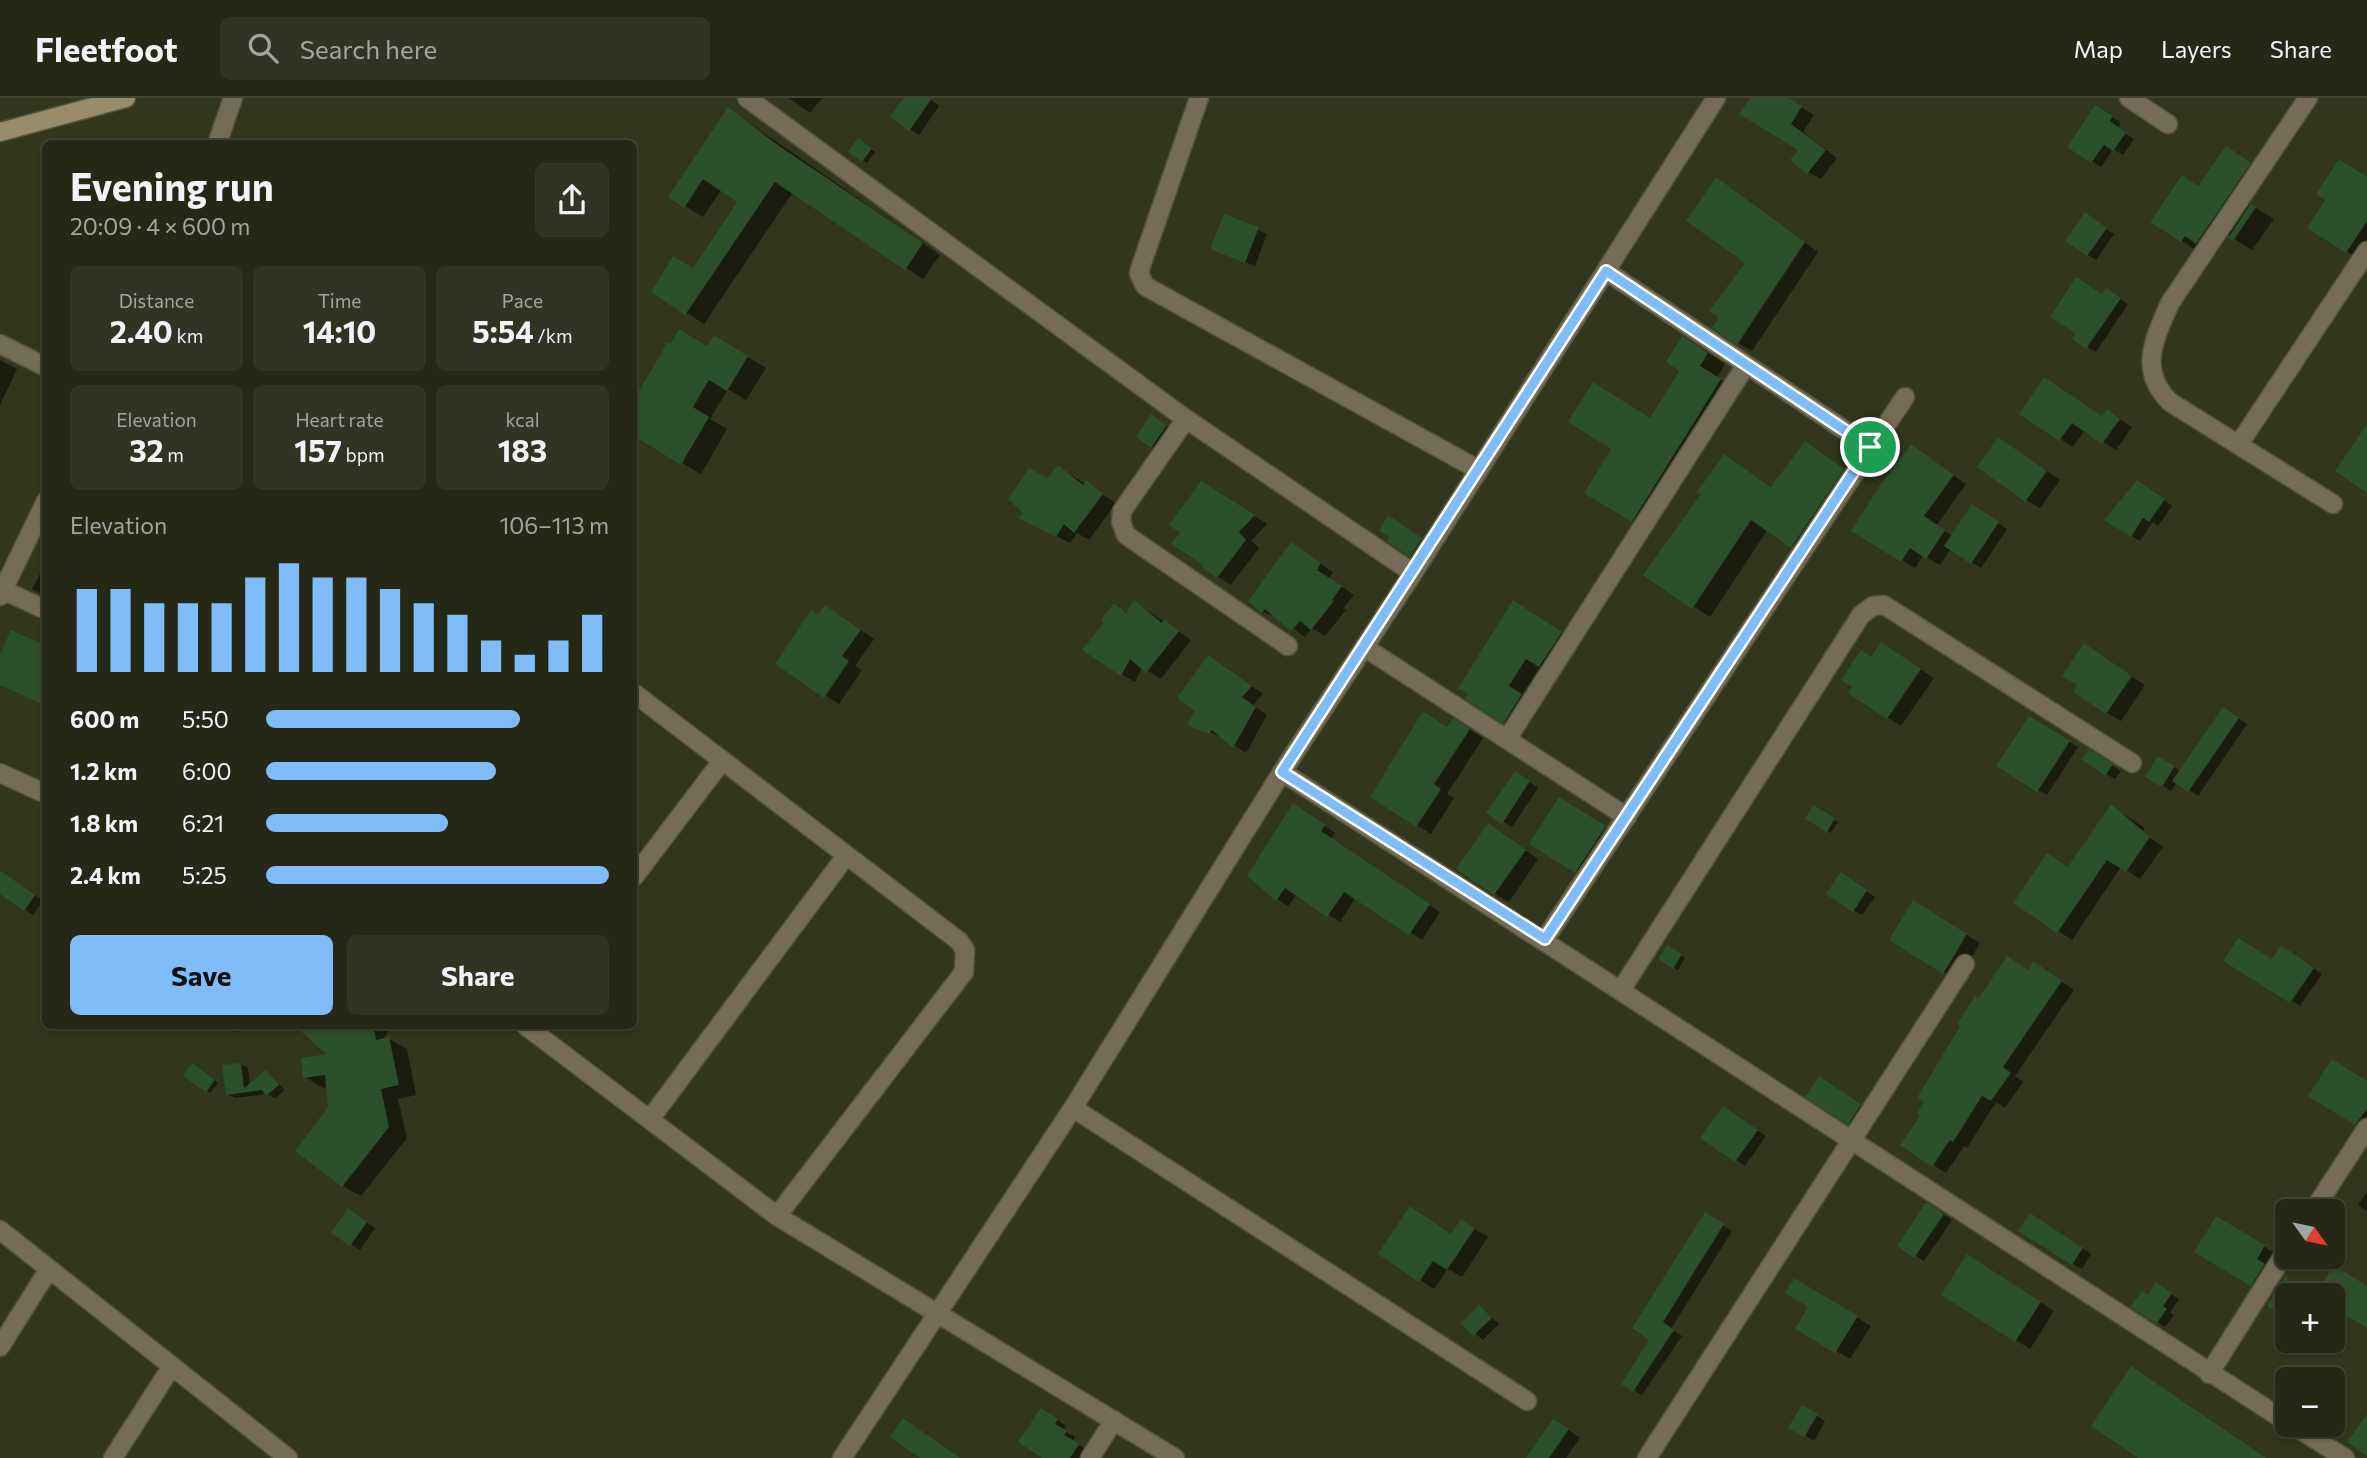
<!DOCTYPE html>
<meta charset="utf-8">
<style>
:root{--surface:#252815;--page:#313422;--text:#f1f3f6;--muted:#a3a6a0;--line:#424434;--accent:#81bcfa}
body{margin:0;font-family:Commissioner,sans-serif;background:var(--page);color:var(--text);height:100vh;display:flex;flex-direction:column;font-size:26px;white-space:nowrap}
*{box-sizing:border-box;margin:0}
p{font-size:23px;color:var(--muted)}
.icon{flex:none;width:38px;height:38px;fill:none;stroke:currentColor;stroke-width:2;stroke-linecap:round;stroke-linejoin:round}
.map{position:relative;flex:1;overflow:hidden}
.details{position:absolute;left:42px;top:42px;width:595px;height:889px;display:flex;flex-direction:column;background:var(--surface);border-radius:10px;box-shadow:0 2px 5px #0004,0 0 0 2px var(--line)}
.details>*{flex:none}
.needle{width:46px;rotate:123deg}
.tools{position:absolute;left:2275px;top:1101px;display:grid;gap:14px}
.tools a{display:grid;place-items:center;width:70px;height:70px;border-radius:10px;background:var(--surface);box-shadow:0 2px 5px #0004,0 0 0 2px var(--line);font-size:35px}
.pin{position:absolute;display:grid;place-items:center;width:60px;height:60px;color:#fff;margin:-30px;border:4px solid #fff;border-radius:50%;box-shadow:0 2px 7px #0007}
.round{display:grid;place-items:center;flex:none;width:74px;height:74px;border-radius:10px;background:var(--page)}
.head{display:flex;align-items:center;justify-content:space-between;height:119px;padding:0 28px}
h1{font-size:38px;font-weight:700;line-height:52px}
.stats{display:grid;grid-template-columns:repeat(3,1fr);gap:10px;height:119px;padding:7px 28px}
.stats div{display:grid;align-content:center;border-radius:10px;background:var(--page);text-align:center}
.stats b{font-size:30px;font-weight:700}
.stats small{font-size:19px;font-weight:400}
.stats p{font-size:19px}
.chart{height:196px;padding:14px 28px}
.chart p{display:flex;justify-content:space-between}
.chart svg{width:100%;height:126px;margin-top:7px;stroke:var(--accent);stroke-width:6}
.cta{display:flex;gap:14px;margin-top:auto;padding:14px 28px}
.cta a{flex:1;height:80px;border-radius:10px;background:var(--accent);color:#111;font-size:28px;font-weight:700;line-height:80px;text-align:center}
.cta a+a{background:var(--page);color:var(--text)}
ul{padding:0 28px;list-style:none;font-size:23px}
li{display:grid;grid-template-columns:112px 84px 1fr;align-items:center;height:52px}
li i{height:18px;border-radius:9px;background:var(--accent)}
header{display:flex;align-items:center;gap:42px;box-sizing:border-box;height:98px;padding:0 35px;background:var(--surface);border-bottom:2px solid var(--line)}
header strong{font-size:33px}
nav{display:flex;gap:38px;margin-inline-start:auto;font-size:24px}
.search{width:490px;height:63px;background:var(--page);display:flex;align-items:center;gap:18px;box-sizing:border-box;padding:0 24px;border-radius:10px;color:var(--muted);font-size:26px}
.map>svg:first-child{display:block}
.shadow{fill:#0007}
.building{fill:#2b502b}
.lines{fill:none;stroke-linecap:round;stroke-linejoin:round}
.minor-casing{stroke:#4f543b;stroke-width:21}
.secondary-casing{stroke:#4f543b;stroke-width:21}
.minor{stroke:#746c56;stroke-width:18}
.secondary{stroke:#988c69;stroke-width:18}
.route-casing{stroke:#fff;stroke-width:14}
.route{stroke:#81bcfa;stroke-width:9}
</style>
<header>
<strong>Fleetfoot</strong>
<div class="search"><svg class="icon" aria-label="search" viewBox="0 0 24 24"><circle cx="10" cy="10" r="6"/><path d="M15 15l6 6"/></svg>Search here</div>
<nav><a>Map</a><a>Layers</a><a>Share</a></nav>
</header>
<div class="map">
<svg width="2367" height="1360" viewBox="0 0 2367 1360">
<rect width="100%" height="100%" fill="#31361c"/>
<path class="shadow" d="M 789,0 L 822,0 L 810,15 Z
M 905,0 L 929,0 L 939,8 L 919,37 L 892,19 Z
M 1752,0 L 1787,0 L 1814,17 L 1803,34 L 1837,60 L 1821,81 L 1808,74 L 1800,52 Z
M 729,11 L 940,157 L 923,181 L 793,94 L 704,226 L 653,193 L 694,172 L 739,104 L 721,92 L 703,119 L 685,108 Z
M 2105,14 L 2121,25 L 2118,30 L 2134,41 L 2123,57 L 2113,51 L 2101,69 L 2069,48 Z
M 858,42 L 875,54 L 867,65 L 850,53 Z
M 2245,61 L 2268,77 L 2249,106 L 2274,121 L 2252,152 L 2228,137 L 2216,156 L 2204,149 L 2200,154 L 2182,143 L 2200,89 Z
M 2367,80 L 2367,153 L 2361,162 L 2309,130 Z
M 1730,89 L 1818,154 L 1752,253 L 1738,245 L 1747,164 Z
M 1225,118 L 1267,136 L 1255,168 L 1221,155 Z
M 2094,122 L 2114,136 L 2096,162 L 2088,157 Z
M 2115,197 L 2128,206 L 2096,254 L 2074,240 L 2103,198 Z
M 714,239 L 766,270 L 746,302 L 728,291 L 710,321 L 727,331 L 701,376 L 634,336 L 634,305 L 668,246 L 708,250 Z
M 1700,250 L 1725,266 L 1717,279 L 1738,292 L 1650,433 L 1586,394 L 1651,322 Z
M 0,262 L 17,271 L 0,307 Z
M 2107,313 L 2132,329 L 2116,352 L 2085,332 L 2073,349 L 2021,315 L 2103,319 Z
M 1160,324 L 1175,334 L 1161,354 L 1138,339 Z
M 1999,341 L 2060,382 L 2040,410 L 2026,402 Z
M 1805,345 L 1859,382 L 1809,458 L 1768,431 L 1710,519 L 1645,477 L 1704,396 L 1725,358 L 1773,390 Z
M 1925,357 L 1966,386 L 1936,428 L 1953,438 L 1981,414 L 2007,431 L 1981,470 L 1951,451 L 1940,467 L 1923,457 L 1915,470 L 1902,462 Z
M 1058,369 L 1116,405 L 1089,442 L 1077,435 L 1070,445 L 1034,427 L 1047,383 Z
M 2147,389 L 2172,408 L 2158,428 L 2153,424 L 2140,443 L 2132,438 Z
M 1215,393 L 1267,426 L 1251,443 L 1259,450 L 1231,487 L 1218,479 Z
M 1396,424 L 1428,446 L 1418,462 L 1410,457 Z
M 1304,454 L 1333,474 L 1329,480 L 1354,497 L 1343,511 L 1346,512 L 1325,538 L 1312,530 L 1305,539 L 1277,519 L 1262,514 Z
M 46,464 L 46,499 L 32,491 Z
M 1135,504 L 1191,542 L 1161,581 L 1142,569 L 1135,584 L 1121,576 L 1106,524 L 1114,508 L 1127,515 Z
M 1528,512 L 1575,543 L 1554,576 L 1541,568 L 1522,597 L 1535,606 L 1518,632 L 1468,600 Z
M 839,517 L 874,541 L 855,568 L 862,572 L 839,606 L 777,566 L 819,519 Z
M 1882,546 L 1934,580 L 1901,628 L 1888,620 L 1872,560 Z
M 2098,556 L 2145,587 L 2121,623 L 2107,615 Z
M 1220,566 L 1263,596 L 1253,607 L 1267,617 L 1246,655 L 1224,640 L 1190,626 Z
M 2232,616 L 2247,626 L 2198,698 L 2177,684 L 2171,693 L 2147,678 L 2159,660 L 2181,673 Z
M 2029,620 L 2078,649 L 2047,697 L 2038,692 Z
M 1467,630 L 1483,640 L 1447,696 L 1454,700 L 1431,736 L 1372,698 L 1448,631 Z
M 2089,653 L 2121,673 L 2115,681 L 2106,676 Z
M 1524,680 L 1538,690 L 1512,729 L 1489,715 Z
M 1574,709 L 1619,738 L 1590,781 L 1532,745 Z
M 1814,709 L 1838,724 L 1831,735 L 1807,720 Z
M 2112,709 L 2145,730 L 2142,734 L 2163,749 L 2140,781 L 2121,769 L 2072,842 L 2016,805 L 2069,770 Z
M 1305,714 L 1335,735 L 1331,741 L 1440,814 L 1422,842 L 1356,799 L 1340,824 L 1297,796 L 1288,808 L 1277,801 Z
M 1502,736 L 1538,761 L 1509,804 L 1495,796 Z
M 0,772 L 43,803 L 33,817 L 0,794 Z
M 1850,782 L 1875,799 L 1862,817 L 1853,812 Z
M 1914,805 L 1980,845 L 1958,882 L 1891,842 Z
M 1667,849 L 1685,860 L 1678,872 L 1660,861 Z
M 2291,855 L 2322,876 L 2300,908 L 2226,862 L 2273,863 Z
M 2029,873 L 2047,873 L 2074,892 L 2015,978 L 2023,984 L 2005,1010 L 1996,1004 L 1967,1050 L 1964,1048 L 1946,1075 L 1933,1067 L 1922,1017 L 1927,1004 L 1919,999 L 1976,900 L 1980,902 Z
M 227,928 L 242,928 L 238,934 Z
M 298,928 L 393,928 L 382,942 L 389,941 L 407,951 L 416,997 L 398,1001 L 407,1040 L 361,1098 L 343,1088 L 328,989 L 323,990 L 305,979 L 330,958 Z
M 241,966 L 248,970 L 250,987 L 266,974 L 285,992 L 275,1000 L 267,996 L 235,1000 L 228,996 Z
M 197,970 L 218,985 L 210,995 L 207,993 Z
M 2367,984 L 2367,1032 L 2311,997 Z
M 1829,985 L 1869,1013 L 1858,1030 L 1849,1025 Z
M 1732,1015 L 1766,1038 L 1745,1068 L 1703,1040 Z
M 2367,1094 L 2367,1113 L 2358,1107 Z
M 1935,1111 L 1952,1122 L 1924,1163 L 1899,1147 Z
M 1705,1117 L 1732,1133 L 1671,1231 L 1682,1238 L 1642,1297 L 1623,1286 L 1651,1241 Z
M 357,1118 L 375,1130 L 360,1152 L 333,1135 Z
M 2216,1120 L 2278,1157 L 2265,1195 L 2196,1153 Z
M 2039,1122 L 2091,1156 L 2082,1171 L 2073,1166 Z
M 1462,1123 L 1488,1139 L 1462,1179 L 1448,1171 L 1434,1191 L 1380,1156 L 1452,1137 Z
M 1982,1167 L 2054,1213 L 2030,1251 L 1944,1196 Z
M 1795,1182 L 1871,1228 L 1850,1261 L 1797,1230 L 1811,1208 Z
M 2156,1187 L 2179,1201 L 2170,1214 L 2174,1217 L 2165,1229 L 2133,1209 L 2149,1199 Z
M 1479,1209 L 1499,1226 L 1483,1242 L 1463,1225 Z
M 1803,1309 L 1825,1323 L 1814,1343 L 1791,1329 Z
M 1050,1317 L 1066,1328 L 1063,1332 L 1075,1339 L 1072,1343 L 1087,1352 L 1082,1360 L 1046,1360 Z
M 1566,1330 L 1580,1340 L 1566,1360 L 1528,1360 Z"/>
<path class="building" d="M 903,0 L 932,0 L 909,33 L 890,19 Z
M 1750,0 L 1789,0 L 1802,8 L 1791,26 L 1826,52 L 1807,76 L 1790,62 L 1798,52 L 1739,16 Z
M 2095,7 L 2113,18 L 2110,23 L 2126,35 L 2113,53 L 2104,47 L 2091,65 L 2067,49 Z
M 728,9 L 779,48 L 923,145 L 905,172 L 775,84 L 685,217 L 651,194 L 673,158 L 693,170 L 737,104 L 703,81 L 684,110 L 668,99 Z
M 858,40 L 872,50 L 862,64 L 848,54 Z
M 2226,48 L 2251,65 L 2196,146 L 2185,138 L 2181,144 L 2150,124 L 2182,77 L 2198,88 Z
M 2339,61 L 2367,79 L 2367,123 L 2346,155 L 2307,130 L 2325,102 L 2316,96 Z
M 1716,79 L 1805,144 L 1737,247 L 1712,230 L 1719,220 L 1709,213 L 1745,165 L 1686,123 Z
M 2251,105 L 2256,109 L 2233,143 L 2228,140 Z
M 2085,114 L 2107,130 L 2087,158 L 2065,143 Z
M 1224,116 L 1259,129 L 1245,165 L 1210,151 Z
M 2076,179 L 2102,196 L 2106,190 L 2121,200 L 2086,251 L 2072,241 L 2075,235 L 2050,219 Z
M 679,231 L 707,248 L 714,237 L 748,258 L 727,293 L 709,282 L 693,309 L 709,319 L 681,367 L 634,338 L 634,301 L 668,244 L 671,246 Z
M 1682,238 L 1708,255 L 1700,268 L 1721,281 L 1632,424 L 1584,395 L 1611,351 L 1568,324 L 1593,284 L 1650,320 L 1679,273 L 1666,264 Z
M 2044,279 L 2102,318 L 2107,311 L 2120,321 L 2102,346 L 2072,325 L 2059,343 L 2019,316 Z
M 1151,316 L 1167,327 L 1151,350 L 1136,339 Z
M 2367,326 L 2367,395 L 2335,373 Z
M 1998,339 L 2047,373 L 2025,404 L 1977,369 Z
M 1805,343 L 1844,371 L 1791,450 L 1751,422 L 1692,511 L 1643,477 L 1701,396 L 1697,394 L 1724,356 L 1771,389 Z
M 1911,346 L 1954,377 L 1924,418 L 1945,432 L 1926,461 L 1910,450 L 1901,464 L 1851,433 L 1878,390 Z
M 1058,367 L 1083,387 L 1086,382 L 1103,396 L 1074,435 L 1064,426 L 1056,439 L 1018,420 L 1023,415 L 1008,401 L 1029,370 L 1047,380 Z
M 2137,382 L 2165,401 L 2149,424 L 2143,420 L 2131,439 L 2104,422 Z
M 1201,383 L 1255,417 L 1239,434 L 1246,442 L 1217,480 L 1201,469 L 1203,467 L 1171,446 L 1180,435 L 1169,427 Z
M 1972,406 L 1999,424 L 1971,466 L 1944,448 Z
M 1388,417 L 1422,440 L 1410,459 L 1386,443 L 1389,439 L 1379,433 Z
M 1291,444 L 1321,465 L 1317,472 L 1342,488 L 1332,502 L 1334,503 L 1311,532 L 1300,523 L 1291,533 L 1265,511 L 1261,515 L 1248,503 Z
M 1134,502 L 1162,525 L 1164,521 L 1179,533 L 1146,575 L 1130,561 L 1121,578 L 1082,552 L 1104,524 L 1101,522 L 1114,505 L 1126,515 Z
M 1513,502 L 1562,534 L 1539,569 L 1526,561 L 1509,588 L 1522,596 L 1503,626 L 1465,601 L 1468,596 L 1458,590 Z
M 825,507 L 861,532 L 842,558 L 849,563 L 824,600 L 775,566 L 811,512 L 818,517 Z
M 11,532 L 46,548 L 46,608 L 0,587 L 0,556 Z
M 1881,544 L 1921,571 L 1887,621 L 1848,595 L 1852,589 L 1841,582 L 1861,552 L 1871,559 Z
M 2084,545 L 2132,578 L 2106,616 L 2073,594 L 2077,587 L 2062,578 Z
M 1208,557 L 1252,588 L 1242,599 L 1256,609 L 1233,650 L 1212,632 L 1209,636 L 1187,627 L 1195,613 L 1177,600 Z
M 2223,609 L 2239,620 L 2188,694 L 2172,683 Z
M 1423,613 L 1447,629 L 1453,620 L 1470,631 L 1434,686 L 1441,691 L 1416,729 L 1370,699 Z
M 2029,618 L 2070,643 L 2037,694 L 1996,668 Z
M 2089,651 L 2113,666 L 2105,678 L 2081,661 Z
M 2158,658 L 2175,668 L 2162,689 L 2145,679 Z
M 1515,673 L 1530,683 L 1502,726 L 1486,715 Z
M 1559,699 L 1606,728 L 1575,775 L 1529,746 Z
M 1293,705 L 1325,727 L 1321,733 L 1430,806 L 1409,837 L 1344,794 L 1327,819 L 1285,790 L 1276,803 L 1247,778 Z
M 2111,706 L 2150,739 L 2126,774 L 2107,762 L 2057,835 L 2013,805 L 2047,755 L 2068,769 Z
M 1813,707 L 1835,720 L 1827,734 L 1805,721 Z
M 1488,725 L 1526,752 L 1494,797 L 1456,771 Z
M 0,772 L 35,797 L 24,813 L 0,796 Z
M 1841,774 L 1867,792 L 1853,814 L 1826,796 Z
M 1913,802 L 1967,836 L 1943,876 L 1889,842 Z
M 2238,840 L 2272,861 L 2281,847 L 2314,870 L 2290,905 L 2223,863 Z
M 1667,847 L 1682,856 L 1673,871 L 1658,861 Z
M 2007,858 L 2028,872 L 2033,863 L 2062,883 L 2003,969 L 2011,975 L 1991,1003 L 1982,998 L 1953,1044 L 1950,1042 L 1932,1069 L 1900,1047 L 1920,1018 L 1917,1016 L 1924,1004 L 1917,1000 L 1960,928 L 1957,926 L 1975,898 L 1979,900 Z
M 295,928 L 374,928 L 376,942 L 389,939 L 399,987 L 381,991 L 389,1029 L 342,1089 L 295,1053 L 328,1009 L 325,977 L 303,980 L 301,960 L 326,956 Z
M 2332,961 L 2367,983 L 2367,1011 L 2355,1027 L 2308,998 Z
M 192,965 L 215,982 L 206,994 L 183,978 Z
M 241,965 L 244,990 L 266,972 L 279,987 L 266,998 L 262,992 L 226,997 L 222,967 Z
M 1819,978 L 1861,1006 L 1848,1027 L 1805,999 Z
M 1723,1008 L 1758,1032 L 1735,1064 L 1700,1040 Z
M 1926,1104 L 1944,1116 L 1914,1160 L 1897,1148 Z
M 1410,1108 L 1451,1136 L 1461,1121 L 1475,1130 L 1447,1172 L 1433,1163 L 1419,1184 L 1378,1156 Z
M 348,1110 L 367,1124 L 350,1148 L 331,1135 Z
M 1705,1114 L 1724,1126 L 1663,1224 L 1674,1232 L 1633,1294 L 1621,1286 L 1649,1242 L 1632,1230 Z
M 2030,1115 L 2083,1150 L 2072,1167 L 2018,1133 Z
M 2216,1118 L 2265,1147 L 2257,1161 L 2265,1166 L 2251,1188 L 2194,1154 Z
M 1967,1156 L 2041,1204 L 2015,1244 L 1941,1197 Z
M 2334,1167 L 2367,1188 L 2367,1230 L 2333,1209 L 2333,1197 L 2315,1197 Z
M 2287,1177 L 2287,1194 L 2292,1197 L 2287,1197 L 2287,1221 L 2267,1208 Z
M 1794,1180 L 1858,1218 L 1835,1255 L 1795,1231 L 1808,1209 L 1785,1195 Z
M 2156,1184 L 2172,1195 L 2163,1208 L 2167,1211 L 2156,1226 L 2130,1209 L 2142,1193 L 2148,1197 Z
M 1479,1207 L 1492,1220 L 1473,1238 L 1461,1225 Z
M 2131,1268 L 2266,1360 L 2138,1360 L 2091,1328 Z
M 1802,1307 L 1818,1316 L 1804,1339 L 1788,1330 Z
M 1041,1310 L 1058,1321 L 1055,1326 L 1067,1333 L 1064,1337 L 1079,1346 L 1070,1360 L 1042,1360 L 1018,1344 Z
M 2367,1316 L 2367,1358 L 2347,1344 Z
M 903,1320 L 960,1360 L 920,1360 L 890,1339 Z
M 1553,1321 L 1569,1331 L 1549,1360 L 1526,1360 Z"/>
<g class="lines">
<g class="minor-casing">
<path id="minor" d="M 747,0 L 1186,321 L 1413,475
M 1199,0 L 1141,168 L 1139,175 L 1145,188 L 1479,372
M 2129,0 L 2168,26
M 2308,0 L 2170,205 C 2154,242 2138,272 2170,304 L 2333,406
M 217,46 L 233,0
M 1606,173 L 1870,349
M 0,246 L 46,269
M 1186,321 L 1122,413 L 1121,424 L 1126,437 L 1288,548
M 2239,346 L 2367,153
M 3,492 L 46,512
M 0,498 L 46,403
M 1364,549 L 1627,719
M 634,595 L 959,843 L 965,852 L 964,874 L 777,1118
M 1507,641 L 1746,267
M 1282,674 L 2287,1324
M 0,675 L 46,696
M 634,779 L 722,663
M 1545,841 L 1905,299
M 1621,892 L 1861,517 L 1873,508 L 1884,507 L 2132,665
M 526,928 L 777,1118 L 1175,1360
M 1073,1010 L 1527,1303
M 650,1021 L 846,758
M 2313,1113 L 2367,1030
M 0,1132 L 288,1360
M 0,1249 L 49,1171
M 2209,1276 L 2287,1152
M 2291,1326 L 2345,1360
M 113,1360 L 172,1268
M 842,1360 L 1073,1010 L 1282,674 L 1413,475 L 1716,0
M 1090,1360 L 1114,1322
M 1647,1360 L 1965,866"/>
</g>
<g class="secondary-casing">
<path id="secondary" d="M 0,34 L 126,0"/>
</g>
<use href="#minor" class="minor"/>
<use href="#secondary" class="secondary"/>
</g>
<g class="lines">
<g class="route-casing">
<path id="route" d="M 1606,173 L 1870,349 L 1545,841 L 1282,674 Z"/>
</g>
<use href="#route" class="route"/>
</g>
</svg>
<div class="tools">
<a><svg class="needle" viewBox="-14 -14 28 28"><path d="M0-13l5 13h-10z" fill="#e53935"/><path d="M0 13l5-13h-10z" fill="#a3a6a0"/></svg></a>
<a>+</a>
<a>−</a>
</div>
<div class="pin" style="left:1870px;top:349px;background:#1e9e55"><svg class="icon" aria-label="arrive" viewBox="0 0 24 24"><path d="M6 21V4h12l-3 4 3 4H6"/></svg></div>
<section class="details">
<div class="head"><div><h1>Evening run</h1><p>20:09 · 4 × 600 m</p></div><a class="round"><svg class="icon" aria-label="share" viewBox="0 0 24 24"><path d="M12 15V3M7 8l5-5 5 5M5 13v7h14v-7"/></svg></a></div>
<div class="stats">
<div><p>Distance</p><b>2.40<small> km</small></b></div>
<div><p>Time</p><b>14:10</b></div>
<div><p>Pace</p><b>5:54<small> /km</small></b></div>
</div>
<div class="stats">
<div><p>Elevation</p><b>32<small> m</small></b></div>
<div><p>Heart rate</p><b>157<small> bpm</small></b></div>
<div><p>kcal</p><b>183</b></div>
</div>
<div class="chart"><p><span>Elevation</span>106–113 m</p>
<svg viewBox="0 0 160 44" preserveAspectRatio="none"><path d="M5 44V15M15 44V15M25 44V20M35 44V20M45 44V20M55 44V11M65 44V6M75 44V11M85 44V11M95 44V15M105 44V20M115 44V24M125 44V33M135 44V38M145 44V33M155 44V24"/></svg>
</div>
<ul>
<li><b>600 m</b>5:50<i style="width:74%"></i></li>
<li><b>1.2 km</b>6:00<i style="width:67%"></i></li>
<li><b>1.8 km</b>6:21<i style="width:53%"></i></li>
<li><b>2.4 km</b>5:25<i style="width:100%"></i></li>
</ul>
<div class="cta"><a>Save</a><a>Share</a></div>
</section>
</div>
